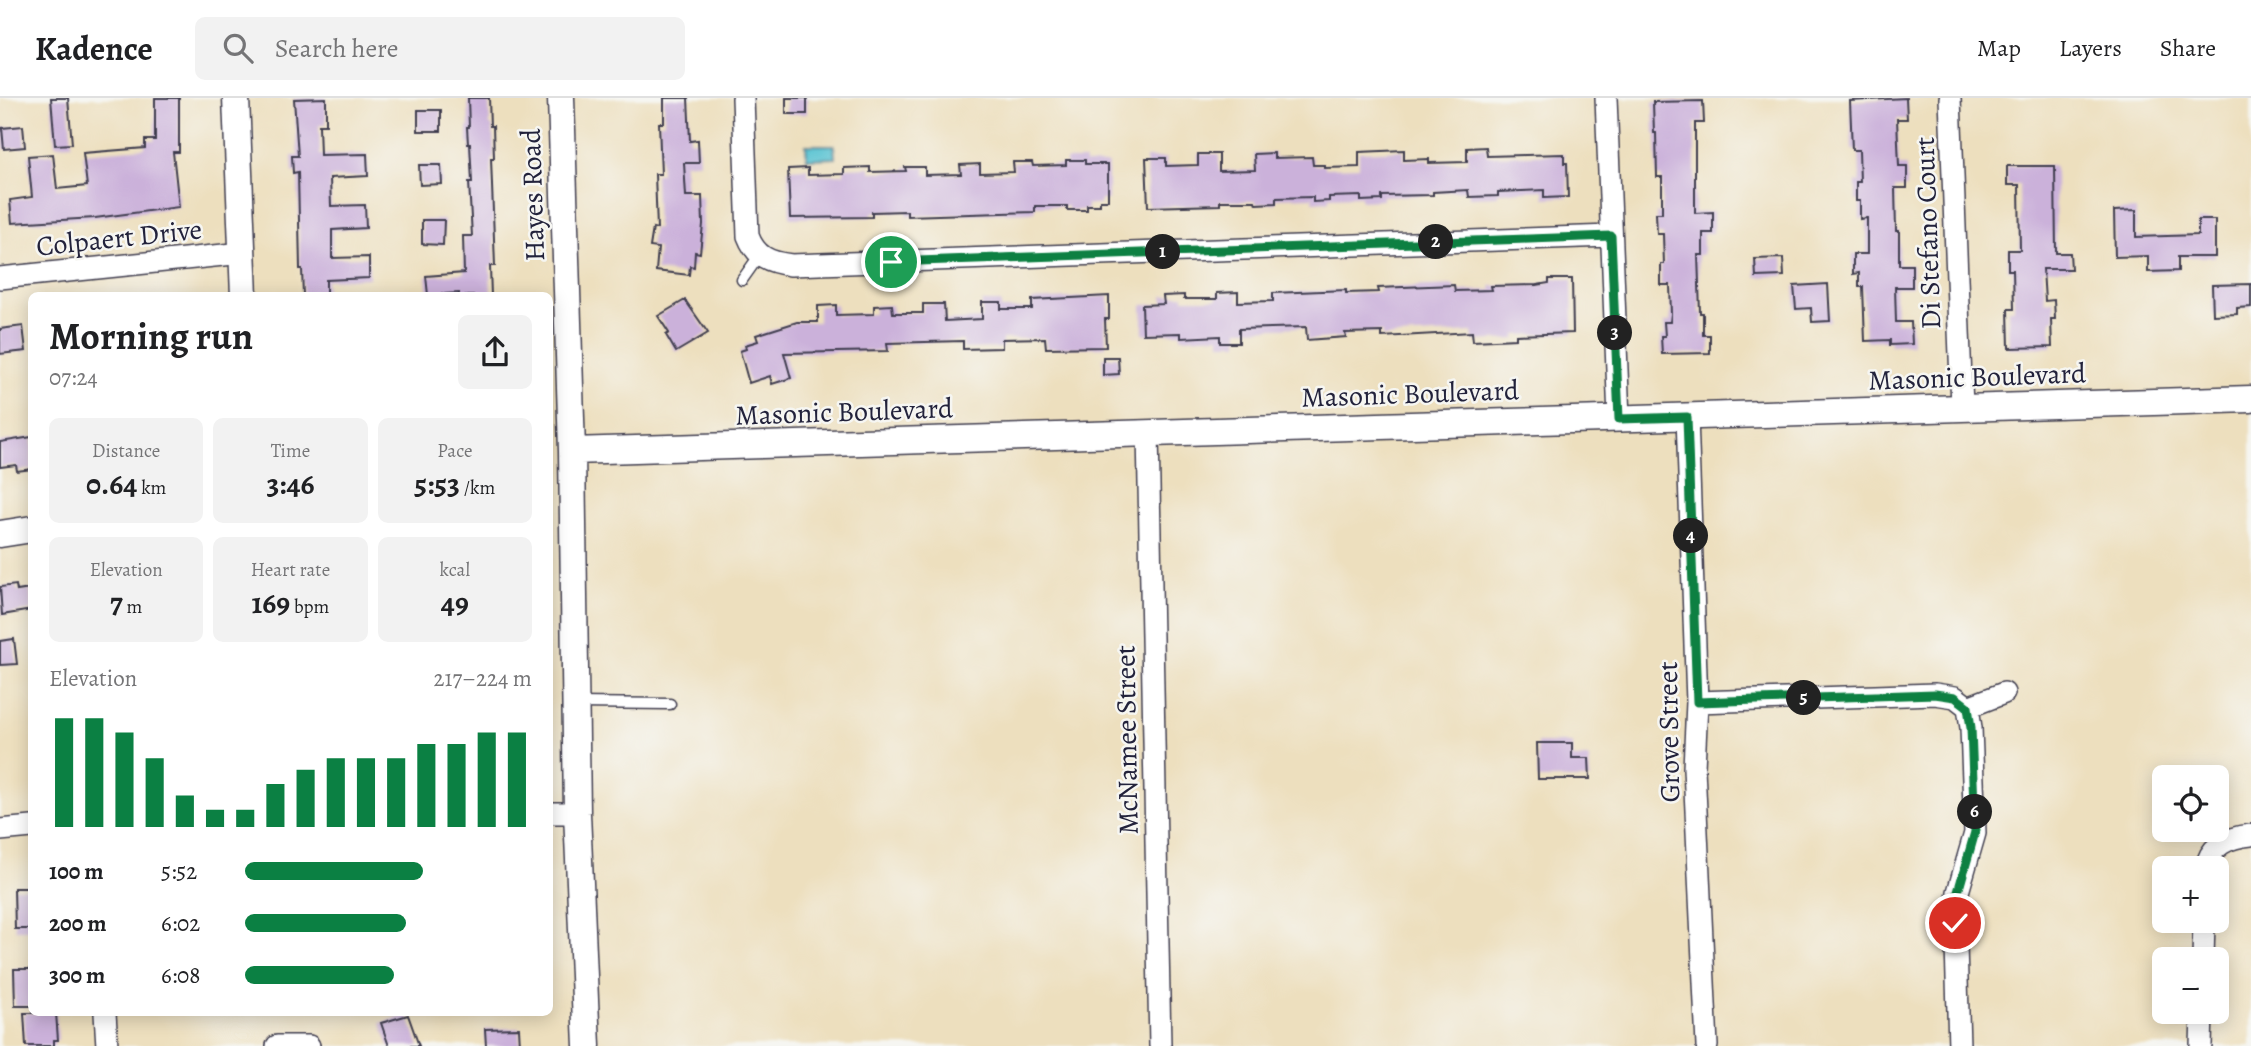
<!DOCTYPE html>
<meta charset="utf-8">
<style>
:root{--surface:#fff;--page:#f2f2f2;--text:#202124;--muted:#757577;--line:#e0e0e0;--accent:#0b8043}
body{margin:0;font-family:Alegreya,serif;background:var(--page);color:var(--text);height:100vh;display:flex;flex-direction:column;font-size:26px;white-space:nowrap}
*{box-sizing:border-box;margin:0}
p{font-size:23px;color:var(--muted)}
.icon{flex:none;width:38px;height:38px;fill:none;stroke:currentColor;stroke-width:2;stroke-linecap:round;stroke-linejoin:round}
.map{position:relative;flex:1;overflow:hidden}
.side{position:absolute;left:28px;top:194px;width:525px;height:724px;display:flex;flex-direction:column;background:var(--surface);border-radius:10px;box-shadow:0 4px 18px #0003}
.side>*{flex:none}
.controls{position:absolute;left:2152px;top:667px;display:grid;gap:14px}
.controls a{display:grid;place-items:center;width:77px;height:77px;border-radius:10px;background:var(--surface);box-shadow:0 4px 18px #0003;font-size:35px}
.pin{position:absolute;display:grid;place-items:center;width:60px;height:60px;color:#fff;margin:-30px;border:4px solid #fff;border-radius:50%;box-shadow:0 2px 7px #0007}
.km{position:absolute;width:35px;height:35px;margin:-18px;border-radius:50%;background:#222;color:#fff;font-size:19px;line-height:35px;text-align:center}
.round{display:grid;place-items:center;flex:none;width:74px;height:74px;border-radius:10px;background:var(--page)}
.headline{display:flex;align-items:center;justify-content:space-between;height:119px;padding:0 21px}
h1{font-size:38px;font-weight:700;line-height:52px}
.figures{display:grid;grid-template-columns:repeat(3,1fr);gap:10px;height:119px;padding:7px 21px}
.figures div{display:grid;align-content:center;border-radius:10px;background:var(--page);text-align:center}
.figures b{font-size:30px;font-weight:700}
.figures small{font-size:19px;font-weight:400}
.figures p{font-size:19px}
.chart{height:196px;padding:14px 21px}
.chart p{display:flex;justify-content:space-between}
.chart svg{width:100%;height:126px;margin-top:7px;stroke:var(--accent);stroke-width:6}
ul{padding:0 21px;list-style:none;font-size:23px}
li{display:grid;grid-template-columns:112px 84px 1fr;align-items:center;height:52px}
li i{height:18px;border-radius:9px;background:var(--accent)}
header{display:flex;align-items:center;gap:42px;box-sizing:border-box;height:98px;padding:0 35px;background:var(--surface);border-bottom:2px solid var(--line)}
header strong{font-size:33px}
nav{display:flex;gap:38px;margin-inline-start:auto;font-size:24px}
.search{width:490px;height:63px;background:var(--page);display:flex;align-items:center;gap:18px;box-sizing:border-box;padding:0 24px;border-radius:10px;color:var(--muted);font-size:26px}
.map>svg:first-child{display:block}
.water{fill:#57c2d2;stroke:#3c7286;stroke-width:2}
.building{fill:#cbb1da}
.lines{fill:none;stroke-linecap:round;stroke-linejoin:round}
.service-casing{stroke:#403e4f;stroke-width:13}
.minor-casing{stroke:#403e4f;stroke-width:24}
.tertiary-casing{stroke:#403e4f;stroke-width:29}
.service{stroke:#fff;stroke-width:10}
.minor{stroke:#fff;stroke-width:21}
.tertiary{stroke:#fff;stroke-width:26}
.route-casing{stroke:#fff;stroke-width:14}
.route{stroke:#0b8043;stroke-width:9}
.labels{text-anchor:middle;stroke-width:5;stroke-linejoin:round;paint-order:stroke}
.street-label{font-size:28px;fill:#22223b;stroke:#f6f6f2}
</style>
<header>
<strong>Kadence</strong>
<div class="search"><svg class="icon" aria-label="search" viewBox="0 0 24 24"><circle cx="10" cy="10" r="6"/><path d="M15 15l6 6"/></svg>Search here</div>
<nav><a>Map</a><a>Layers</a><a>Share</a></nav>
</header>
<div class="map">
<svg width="2251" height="948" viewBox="0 0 2251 948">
<rect width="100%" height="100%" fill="#f6f6f2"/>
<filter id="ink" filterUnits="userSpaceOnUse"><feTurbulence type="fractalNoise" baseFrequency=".0143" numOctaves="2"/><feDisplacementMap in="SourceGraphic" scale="14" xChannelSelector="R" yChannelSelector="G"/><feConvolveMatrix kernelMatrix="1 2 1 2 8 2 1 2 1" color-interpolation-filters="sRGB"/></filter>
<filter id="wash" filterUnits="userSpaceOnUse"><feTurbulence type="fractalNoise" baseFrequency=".00686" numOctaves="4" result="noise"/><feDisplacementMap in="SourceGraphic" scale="28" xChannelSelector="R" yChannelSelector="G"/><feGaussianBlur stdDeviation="1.57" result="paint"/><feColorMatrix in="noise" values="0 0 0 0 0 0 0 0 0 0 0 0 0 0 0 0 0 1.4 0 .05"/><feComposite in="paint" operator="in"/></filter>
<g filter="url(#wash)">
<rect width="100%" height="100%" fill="#eddfbe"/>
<path class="water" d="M 806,47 L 834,47 L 835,60 L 807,61 Z"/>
<g id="blocks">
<path class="building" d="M 51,0 L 68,0 L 72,46 L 55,47 Z
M 155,0 L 179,0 L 179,54 L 173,54 L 179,109 L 95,120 L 12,125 L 10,102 L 32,99 L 28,58 L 53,56 L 57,91 L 87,88 L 83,55 L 145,50 L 145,42 L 155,42 Z
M 326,0 L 326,27 L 319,27 L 320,57 L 367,56 L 368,78 L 330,80 L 331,108 L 365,107 L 366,130 L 332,132 L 332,160 L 369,159 L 369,180 L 326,182 L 326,198 L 303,198 L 302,171 L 300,171 L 298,74 L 293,75 L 292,58 L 298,58 L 294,1 Z
M 468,0 L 489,0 L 490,28 L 493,28 L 494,60 L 491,60 L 495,168 L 490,168 L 491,198 L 459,198 L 459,195 L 428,197 L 426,178 L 464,175 L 463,138 L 472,138 L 469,84 L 472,84 L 470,46 L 468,46 L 467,29 L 469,29 Z
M 664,0 L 688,0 L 690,43 L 698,42 L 699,65 L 684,65 L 686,98 L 702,98 L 703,126 L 700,155 L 695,154 L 694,169 L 690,168 L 689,177 L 656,173 L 658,150 L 650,149 L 653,130 L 657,131 L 655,76 L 661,76 L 659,25 L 664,25 Z
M 786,0 L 807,0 L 807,16 L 786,16 Z
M 1906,0 L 1907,21 L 1897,21 L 1899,68 L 1907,68 L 1907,90 L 1895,90 L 1896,133 L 1899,133 L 1899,167 L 1912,167 L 1912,189 L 1895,189 L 1896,224 L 1911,224 L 1912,246 L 1890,247 L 1890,242 L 1865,243 L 1863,189 L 1859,189 L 1859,175 L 1853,176 L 1853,156 L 1867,156 L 1867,120 L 1860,121 L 1860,103 L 1856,103 L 1856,84 L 1860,84 L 1859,52 L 1852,52 L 1850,3 Z
M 1703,3 L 1704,25 L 1695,25 L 1695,115 L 1713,114 L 1713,135 L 1703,135 L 1703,157 L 1698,157 L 1700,215 L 1703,215 L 1703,237 L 1710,237 L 1710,255 L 1662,256 L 1661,238 L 1665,238 L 1664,224 L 1670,224 L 1671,216 L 1670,187 L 1661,187 L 1661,166 L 1664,166 L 1663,136 L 1657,136 L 1656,115 L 1662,115 L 1662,79 L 1657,79 L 1656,35 L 1654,35 L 1653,4 Z
M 418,12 L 441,12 L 441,33 L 418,33 Z
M 23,28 L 25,49 L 4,51 L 2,30 Z
M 1486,49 L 1487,58 L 1564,56 L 1564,65 L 1567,65 L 1568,99 L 1544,100 L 1544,92 L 1498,94 L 1498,98 L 1469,99 L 1468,92 L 1433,94 L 1433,97 L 1382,98 L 1382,102 L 1361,103 L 1361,98 L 1329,99 L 1329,103 L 1313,104 L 1313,99 L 1276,100 L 1276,105 L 1256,106 L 1255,103 L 1220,103 L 1220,107 L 1148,109 L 1146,60 L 1166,60 L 1166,68 L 1198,67 L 1198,56 L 1219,56 L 1219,73 L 1255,72 L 1254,56 L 1274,55 L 1274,60 L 1312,59 L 1313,67 L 1325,67 L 1325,70 L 1359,69 L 1359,54 L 1404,52 L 1404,62 L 1429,61 L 1429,65 L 1467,64 L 1467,50 Z
M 1066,62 L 1085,62 L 1085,66 L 1108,66 L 1108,102 L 1100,102 L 1100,107 L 1087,107 L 1087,112 L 1067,112 L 1067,108 L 1035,108 L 1035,114 L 907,118 L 907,113 L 872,114 L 872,119 L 790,120 L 788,71 L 808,70 L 808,77 L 844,76 L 844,70 L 870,69 L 870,74 L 906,73 L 905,69 L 925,69 L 925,77 L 961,76 L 960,67 L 980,66 L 980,75 L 1014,74 L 1013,64 L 1032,64 L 1033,68 L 1066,67 Z
M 419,67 L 441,67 L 442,86 L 420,87 Z
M 2007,68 L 2055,68 L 2056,155 L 2070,155 L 2071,171 L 2043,171 L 2045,203 L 2054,202 L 2055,221 L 2051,221 L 2052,249 L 2009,250 L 2008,211 L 2014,211 L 2013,172 L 2008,172 L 2008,152 L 2020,152 L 2019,87 L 2007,87 Z
M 2136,112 L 2136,139 L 2198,137 L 2198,122 L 2215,122 L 2215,159 L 2178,159 L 2178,173 L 2148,174 L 2148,158 L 2115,159 L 2114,113 Z
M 422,122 L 444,122 L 443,147 L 422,146 Z
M 1783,160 L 1784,178 L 1756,179 L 1755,161 Z
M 1549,181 L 1572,181 L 1573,235 L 1516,237 L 1516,241 L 1473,243 L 1472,234 L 1382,239 L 1382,234 L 1345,235 L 1346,239 L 1307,242 L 1306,229 L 1239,231 L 1239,245 L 1220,245 L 1220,238 L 1181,240 L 1181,235 L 1143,236 L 1142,207 L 1164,206 L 1163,198 L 1184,197 L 1184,201 L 1217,201 L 1217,195 L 1238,194 L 1238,204 L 1273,203 L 1273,195 L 1346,192 L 1346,195 L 1379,194 L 1378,190 L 1454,187 L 1455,193 L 1492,192 L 1491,188 L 1537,187 L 1549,185 Z
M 1828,186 L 1830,223 L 1812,224 L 1811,210 L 1796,211 L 1794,188 Z
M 2251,186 L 2251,209 L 2237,210 L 2237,216 L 2213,217 L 2212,187 Z
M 1109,198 L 1109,221 L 1105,221 L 1106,249 L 1046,250 L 1045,240 L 1002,241 L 1002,250 L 963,251 L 963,243 L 887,245 L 888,253 L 784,255 L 791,280 L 772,286 L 770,278 L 749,285 L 740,253 L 746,251 L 745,247 L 758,243 L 756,237 L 797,224 L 818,224 L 818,208 L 836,207 L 836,217 L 874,216 L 874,208 L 892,207 L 893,215 L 923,215 L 923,206 L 944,206 L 945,223 L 982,221 L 982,204 L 1001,204 L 1001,211 L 1032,211 L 1032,202 Z
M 685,202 L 708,235 L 676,254 L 666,237 L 669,235 L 658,218 Z
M 23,228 L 26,253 L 0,256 L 0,231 Z
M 1103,259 L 1118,259 L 1119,276 L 1103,277 Z
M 32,339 L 32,371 L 17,373 L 16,367 L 0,369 L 0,344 Z
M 16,487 L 17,493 L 30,491 L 32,512 L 2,517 L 0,489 Z
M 14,541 L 17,566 L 0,567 L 0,543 Z
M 1537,645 L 1572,645 L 1572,660 L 1589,660 L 1590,681 L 1538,681 Z
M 14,790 L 32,790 L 32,831 L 15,831 Z
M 14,871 L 32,871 L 32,908 L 15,908 Z
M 24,915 L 56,915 L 58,942 L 54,942 L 54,948 L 26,948 Z
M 408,917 L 419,948 L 389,948 L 381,925 Z
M 519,930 L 520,948 L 486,948 L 485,931 Z"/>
</g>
</g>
<g filter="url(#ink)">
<use href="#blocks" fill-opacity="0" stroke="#403e4f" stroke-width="2"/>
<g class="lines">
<g class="service-casing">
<path id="service" d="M 742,182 L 759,158
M 575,605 L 670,606"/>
</g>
<g class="minor-casing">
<path id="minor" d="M 743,0 L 748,138 C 756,159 769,164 791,167 L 1611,138
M 1606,0 L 1619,321
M 1950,0 L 1962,309
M 0,180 L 243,155
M 1687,319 L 1697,604 L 1694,670 L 1707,948
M 1148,335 L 1160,948
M 1697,604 L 1935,596 L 1955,599 L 1968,609 L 2004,595
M 550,715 L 577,715
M 0,732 L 32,729
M 2206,770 C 2210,747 2229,739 2251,737
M 2203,861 L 2204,822
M 105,915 L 107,948
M 277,948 L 309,948
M 1959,948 L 1955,813 L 1958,794 L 1975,735 L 1971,630 L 1968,609
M 2201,948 L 2202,914"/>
</g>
<g class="tertiary-casing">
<path id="tertiary" d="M 236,0 L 244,198
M 561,0 L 572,353 L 577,715 L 587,948
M 572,353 L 2251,301
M 0,436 L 32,431"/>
</g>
<use href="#service" class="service"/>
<use href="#minor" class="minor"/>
<use href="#tertiary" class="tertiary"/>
</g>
</g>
<g class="lines" filter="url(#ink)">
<g class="route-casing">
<path id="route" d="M 891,164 L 1611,138 L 1619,321 L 1687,319 L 1697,604 L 1935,596 L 1955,599 L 1968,609 L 1971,630 L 1975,734 L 1958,794 L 1955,825"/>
</g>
<use href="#route" class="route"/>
</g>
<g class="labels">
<g class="street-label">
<text transform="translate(532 97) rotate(-92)" y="10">Hayes Road</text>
<text transform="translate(1927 135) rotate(-92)" y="10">Di Stefano Court</text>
<text transform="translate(119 139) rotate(-6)" y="10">Colpaert Drive</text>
<text transform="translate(1977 278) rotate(-2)" y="10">Masonic Boulevard</text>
<text transform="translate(1410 295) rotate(-2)" y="10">Masonic Boulevard</text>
<text transform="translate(844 313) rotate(-2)" y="10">Masonic Boulevard</text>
<text transform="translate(1668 634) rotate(-91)" y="10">Grove Street</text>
<text transform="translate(1126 642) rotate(-91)" y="10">McNamee Street</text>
</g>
</g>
</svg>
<div class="controls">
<a><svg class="icon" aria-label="locate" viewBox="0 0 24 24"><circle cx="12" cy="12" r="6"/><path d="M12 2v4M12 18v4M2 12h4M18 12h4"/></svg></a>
<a>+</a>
<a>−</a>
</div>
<div class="pin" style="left:891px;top:164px;background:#1e9e55"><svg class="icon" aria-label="arrive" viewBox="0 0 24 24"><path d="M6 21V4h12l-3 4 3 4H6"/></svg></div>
<div class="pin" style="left:1955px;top:825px;background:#d93025"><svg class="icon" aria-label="check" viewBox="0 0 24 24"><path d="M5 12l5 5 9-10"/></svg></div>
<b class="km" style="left:1163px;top:154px">1</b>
<b class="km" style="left:1436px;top:144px">2</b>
<b class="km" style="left:1615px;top:235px">3</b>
<b class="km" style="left:1691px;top:438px">4</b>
<b class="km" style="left:1804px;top:600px">5</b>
<b class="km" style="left:1975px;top:714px">6</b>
<section class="side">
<div class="headline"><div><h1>Morning run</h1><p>07:24</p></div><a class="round"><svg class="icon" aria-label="share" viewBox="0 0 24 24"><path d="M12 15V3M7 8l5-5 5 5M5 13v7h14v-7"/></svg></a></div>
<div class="figures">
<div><p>Distance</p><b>0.64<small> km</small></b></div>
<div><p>Time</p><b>3:46</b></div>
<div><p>Pace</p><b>5:53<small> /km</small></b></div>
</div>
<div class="figures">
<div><p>Elevation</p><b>7<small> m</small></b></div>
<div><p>Heart rate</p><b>169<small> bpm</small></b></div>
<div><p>kcal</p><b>49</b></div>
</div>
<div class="chart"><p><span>Elevation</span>217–224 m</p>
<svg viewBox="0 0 160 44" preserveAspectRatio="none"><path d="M5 44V6M15 44V6M25 44V11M35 44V20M45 44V33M55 44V38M65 44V38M75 44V29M85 44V24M95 44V20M105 44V20M115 44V20M125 44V15M135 44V15M145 44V11M155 44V11"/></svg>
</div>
<ul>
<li><b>100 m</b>5:52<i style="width:62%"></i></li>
<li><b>200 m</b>6:02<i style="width:56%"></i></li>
<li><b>300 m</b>6:08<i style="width:52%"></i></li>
</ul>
</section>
</div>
